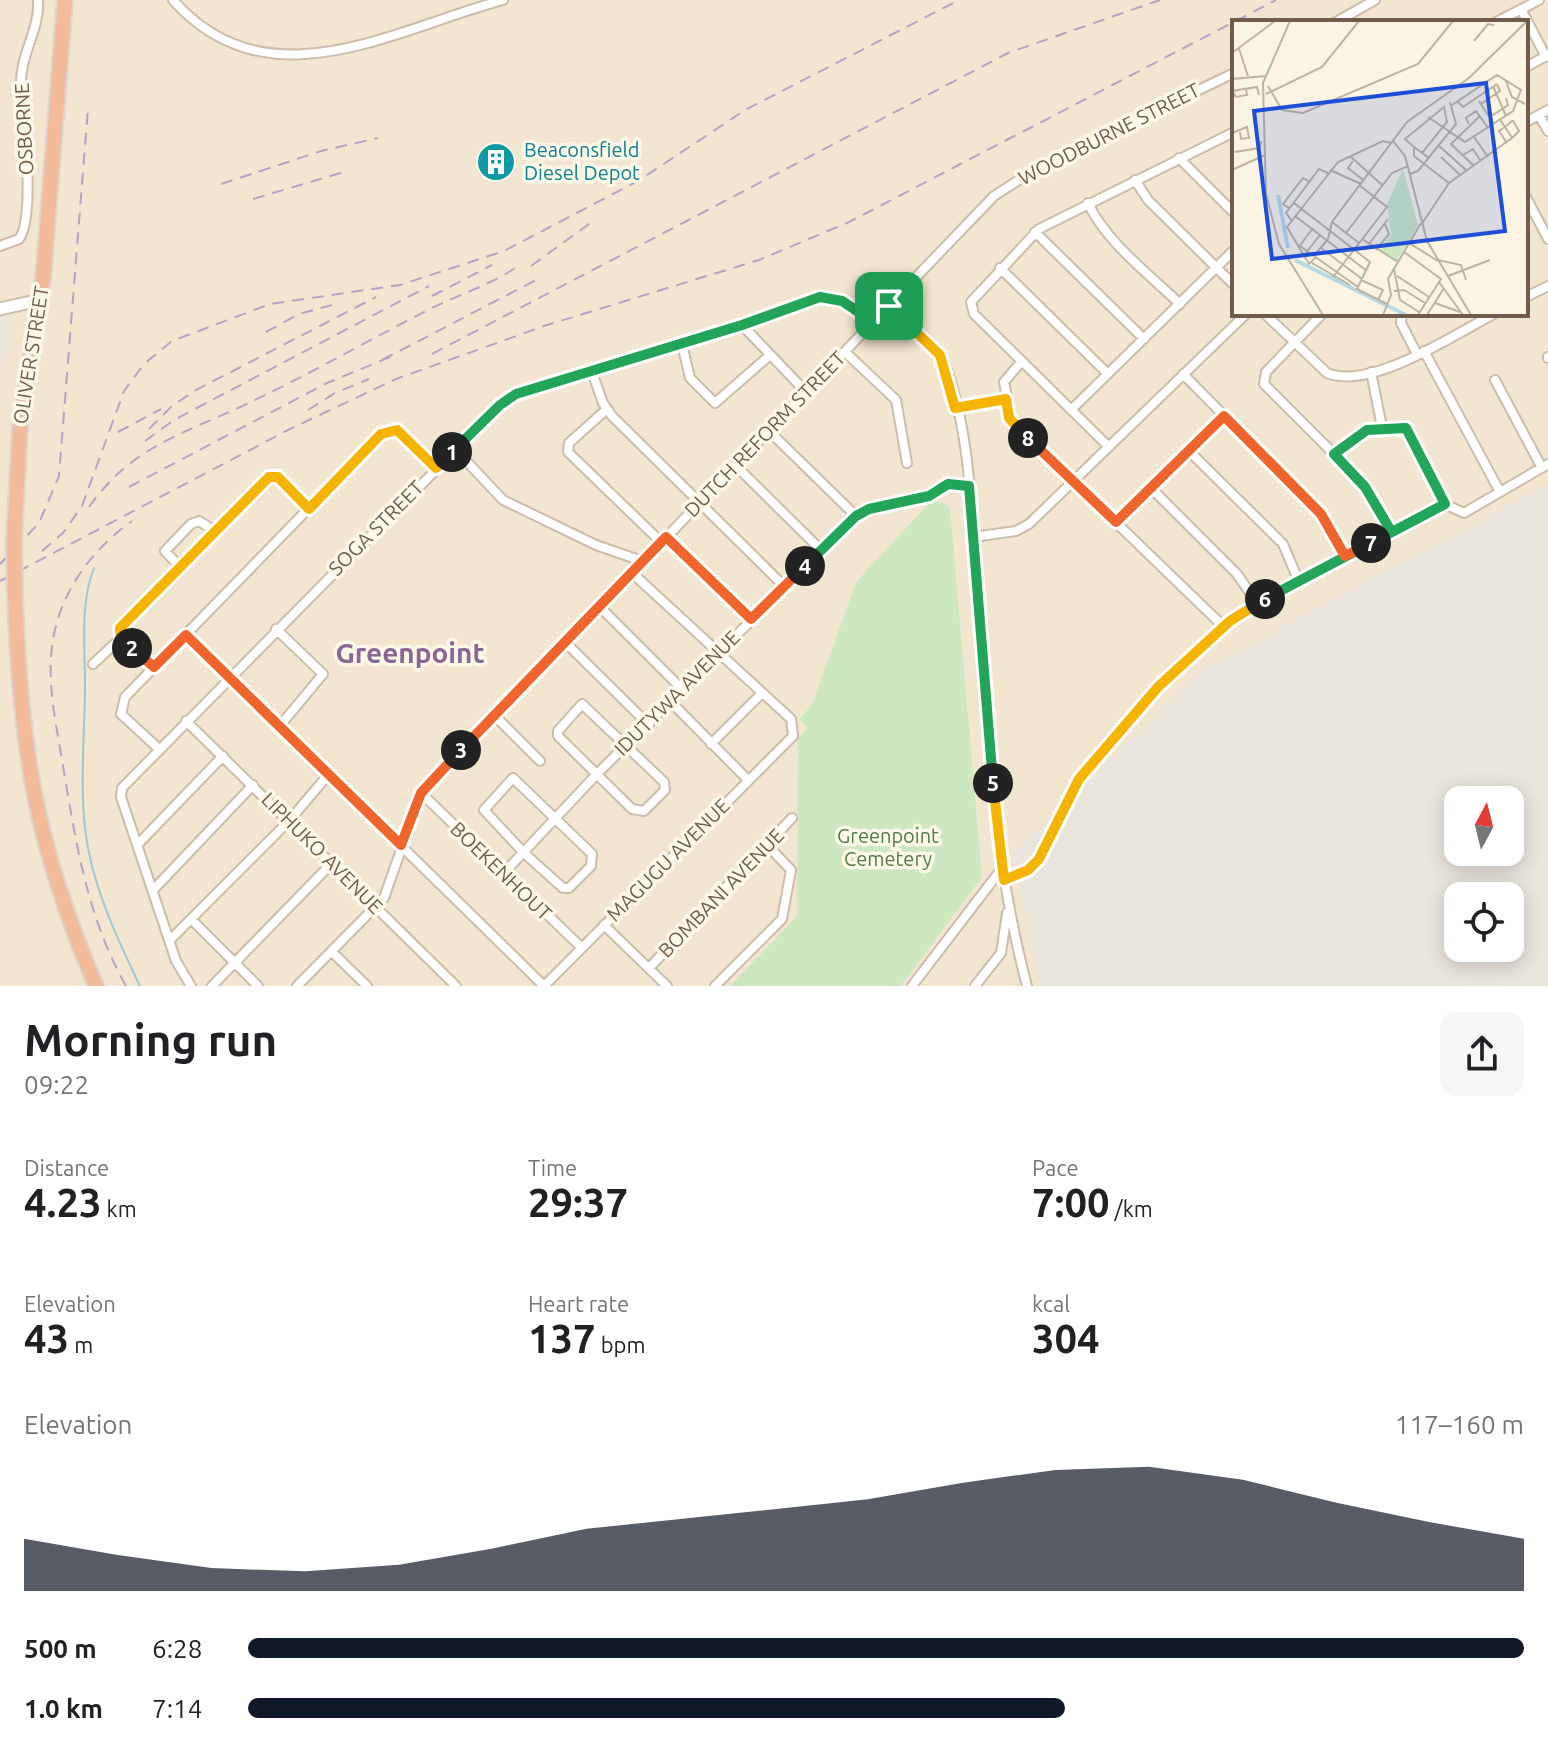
<!DOCTYPE html>
<meta charset="utf-8">
<style>
:root{--surface:#fff;--page:#f6f6f6;--text:#202124;--muted:#757577;--accent:#111827}
body{margin:0;font-family:Ubuntu,sans-serif;background:var(--page);color:var(--text);height:100vh;display:flex;flex-direction:column;font-size:30px;white-space:nowrap}
*{box-sizing:border-box;margin:0}
p{font-size:26px;color:var(--muted)}
.icon{flex:none;width:44px;height:44px;fill:none;stroke:currentColor;stroke-width:2;stroke-linecap:round;stroke-linejoin:round}
.map{position:relative;height:986px;overflow:hidden}
.details{display:flex;flex-direction:column;background:var(--surface);flex:1}
.details>*{flex:none}
.needle{width:52px;rotate:7deg}
.fabs{position:absolute;left:1444px;top:786px;display:grid;gap:16px}
.fabs a{display:grid;place-items:center;width:80px;height:80px;border-radius:16px;background:var(--surface);box-shadow:0 4px 20px #0003;font-size:40px}
.pin{position:absolute;display:grid;place-items:center;width:68px;height:68px;color:#fff;margin:-34px;border-radius:16px;box-shadow:0 4px 12px #0006}
.km{position:absolute;width:40px;height:40px;margin:-20px;border-radius:50%;background:#222;color:#fff;font-size:22px;line-height:40px;text-align:center}
.round{display:grid;place-items:center;flex:none;width:84px;height:84px;border-radius:16px;background:var(--page)}
.headline{display:flex;align-items:center;justify-content:space-between;height:136px;padding:0 24px}
h1{font-size:44px;font-weight:700;line-height:60px}
.metrics{display:grid;grid-template-columns:repeat(3,1fr);gap:12px;height:136px;padding:8px 24px}
.metrics div{display:grid;align-content:center}
.metrics b{font-size:40px;font-weight:700}
.metrics small{font-size:22px;font-weight:400}
.metrics p{font-size:22px}
.chart{height:224px;padding:16px 24px}
.chart p{display:flex;justify-content:space-between}
.chart svg{width:100%;height:144px;margin-top:8px;fill:var(--accent);opacity:.7}
ul{padding:0 24px;list-style:none;font-size:26px}
li{display:grid;grid-template-columns:128px 96px 1fr;align-items:center;height:60px}
li i{height:20px;border-radius:10px;background:var(--accent)}
.map>svg:first-child{display:block}
.residential{fill:#f3e6d0;fill-rule:evenodd}
.industrial{fill:#eae5dd;fill-rule:evenodd}
.green{fill:#cde8c1}
.lines{fill:none;stroke-linecap:round;stroke-linejoin:round}
.stream{stroke:#9ec7d5;stroke-width:2}
.street-casing{stroke:#ccbca9;stroke-width:12}
.secondary-casing{stroke:#cfbda7;stroke-width:15}
.highway-casing{stroke:#dad5d0;stroke-width:18}
.street{stroke:#fff;stroke-width:8}
.secondary{stroke:#fff;stroke-width:11}
.highway{stroke:#f4bb9a;stroke-width:14}
.rail{stroke:#b7a1c4;stroke-width:2;stroke-dasharray:12 8;stroke-linecap:butt}
.highway-bridge-casing{stroke:#dad5d0;stroke-width:18;stroke-linecap:butt}
.highway-bridge{stroke:#f4bb9a;stroke-width:14}
.split-1-casing{stroke:#fff;stroke-width:16}
.split-2-casing{stroke:#fff;stroke-width:16}
.split-3-casing{stroke:#fff;stroke-width:16}
.split-4-casing{stroke:#fff;stroke-width:16}
.split-5-casing{stroke:#fff;stroke-width:16}
.split-6-casing{stroke:#fff;stroke-width:16}
.split-7-casing{stroke:#fff;stroke-width:16}
.split-8-casing{stroke:#fff;stroke-width:16}
.split-9-casing{stroke:#fff;stroke-width:16}
.split-1{stroke:#22a559;stroke-width:10}
.split-2{stroke:#f5b400;stroke-width:10}
.split-3{stroke:#f0652b;stroke-width:10}
.split-4{stroke:#f0652b;stroke-width:10}
.split-5{stroke:#22a559;stroke-width:10}
.split-6{stroke:#f5b400;stroke-width:10}
.split-7{stroke:#22a559;stroke-width:10}
.split-8{stroke:#f0652b;stroke-width:10}
.split-9{stroke:#f5b400;stroke-width:10}
.labels{text-anchor:middle;stroke-width:7;stroke-linejoin:round;paint-order:stroke}
.street-label{font-size:20px;fill:#725c49;stroke:#fef8e8}
.culture-label{font-size:20px;fill:#0d838f;stroke:#fef8e8;text-anchor:start}
.park-label{font-size:20px;fill:#507d44;stroke:#fef8e8}
.district-label{font-size:28px;font-weight:bold;fill:#8a6595;stroke:#fef8e8}
.inset-river{fill:none;stroke:#b7d9e4;stroke-width:4}
.inset-road{fill:none;stroke:#c0b2a0;stroke-width:2}
.view{fill:#1d4ed8;fill-opacity:0.15;stroke:#1d4ed8;stroke-width:4}
.inset-edge{fill:none;stroke:#725c49;stroke-width:4}
</style>
<div class="map">
<svg width="1548" height="986" viewBox="0 0 1548 986">
<rect width="100%" height="100%" fill="#fbf4e2"/>
<path class="residential" d="M 0,0 L 1548,0 L 1548,986 L 0,986 ZM 1234,22 L 1526,22 L 1526,314 L 1234,314 ZM 1458,800 L 1510,800 L 1510,852 L 1458,852 ZM 1458,896 L 1510,896 L 1510,948 L 1458,948 Z"/>
<path class="industrial" d="M 9,312 L 13,316 L 0,377 L 0,315 Z
M 1548,484 L 1548,986 L 1042,986 L 1013,853 L 1202,670 ZM 1458,800 L 1510,800 L 1510,852 L 1458,852 ZM 1458,896 L 1510,896 L 1510,948 L 1458,948 Z"/>
<path class="green" d="M 931,501 L 944,503 L 950,508 L 982,877 L 901,986 L 730,986 L 797,916 L 798,738 L 808,729 L 799,719 L 812,705 L 856,582 Z"/>
<g class="lines">
<path class="stream" d="M 94,568 C 80,603 85,646 85,683 C 85,738 78,794 88,848 C 97,896 119,942 140,986"/>
<g class="street-casing">
<path id="street" d="M 173,0 C 267,106 392,30 503,0
M 1521,9 L 1546,57
M 1336,22 L 1375,0
M 1496,22 L 1539,0
M 1526,67 L 1548,55
M 1539,115 L 1548,131
M 1526,122 L 1548,110
M 1179,158 L 1234,213
M 1135,180 L 1148,200 L 1234,285
M 1526,197 L 1548,239
M 1088,203 C 1106,242 1149,274 1180,304
M 1035,232 L 1144,339
M 0,246 L 19,239 C 36,217 23,116 21,85 C 20,54 40,30 38,0
M 1000,268 L 1108,374
M 1526,297 L 1548,286
M 889,306 C 905,321 935,341 944,362 C 972,433 972,526 977,602 C 986,730 994,861 1027,986
M 1265,314 L 1327,373 C 1371,391 1455,334 1494,314
M 1322,314 L 1266,372 L 1264,384 L 1355,475 L 1391,531
M 1402,314 L 1401,323 L 1417,354
M 742,325 L 806,392
M 682,344 L 690,378 L 715,403 L 770,355
M 1424,351 L 1500,492
M 845,352 L 896,400 L 907,463
M 1548,357 L 1548,358
M 1021,362 L 1004,382 L 1012,422 L 1224,627 L 1257,603 L 1437,507 L 1445,504 L 1464,513 L 1548,464
M 592,372 L 603,403 L 612,416 L 784,586
M 1371,372 L 1382,427
M 1183,374 L 1321,514 L 1345,556
M 1495,380 L 1542,468
M 955,408 L 1006,399
M 607,409 L 569,443 L 568,452 L 661,542
M 1071,410 L 1234,250
M 769,431 L 856,516
M 1109,447 L 974,314 L 971,302 L 1039,229 L 1234,132
M 455,449 L 503,500 L 596,545 L 642,561
M 1188,450 L 1283,544 L 1299,582
M 1334,454 L 1367,430 L 1406,428 L 1445,504
M 735,465 L 821,550
M 1151,488 L 1237,574 L 1257,603
M 1116,522 L 1224,416
M 666,537 L 751,619
M 973,537 L 1016,531 L 1029,524 L 1246,314
M 180,567 L 165,551 L 191,524 L 199,521 L 215,531
M 599,606 L 683,690
M 276,629 L 323,674 L 279,727
M 186,635 L 544,986
M 565,642 L 649,725
M 93,664 L 121,638
M 154,667 L 123,640 L 119,630 L 271,476 L 278,477 L 309,509
M 672,703 L 748,780
M 582,704 L 664,782 L 665,790 L 644,811 L 632,809 L 558,736 L 558,731 Z
M 494,715 L 540,761
M 186,721 L 456,986
M 711,744 L 762,693
M 159,749 L 121,714 L 125,697 L 381,434 L 397,430 L 436,468
M 513,778 L 592,854 L 591,866 L 569,888 L 563,888 L 524,853 L 484,810 Z
M 421,793 L 582,948
M 139,843 L 223,756
M 503,874 L 596,775 L 856,516 C 880,504 903,504 928,496 C 947,489 945,482 969,486
M 1004,880 L 1033,866 L 1079,779 L 1105,746 L 1158,687 L 1224,627
M 155,888 L 253,785
M 192,920 L 258,986
M 604,925 L 667,986
M 171,939 L 289,821 L 328,775
M 332,952 L 367,986
M 649,968 L 792,818
M 191,986 L 176,961 L 121,797 L 122,788 L 500,405 L 516,394 L 742,325 L 820,297 L 842,301 L 874,322
M 212,986 L 332,863
M 297,986 L 384,898 L 421,793 L 994,196 L 1039,167 L 1234,73
M 544,986 L 793,736 L 791,719 L 631,572
M 715,986 L 782,919 L 791,870 L 768,846
M 912,986 L 1003,867
M 975,986 L 1001,953 L 1007,913"/>
</g>
<g class="secondary-casing">
<path id="secondary" d="M 0,309 L 40,300"/>
</g>
<g class="highway-casing">
<path id="highway" d="M 14,541 L 20,427 L 43,279 L 65,0
M 15,594 C 20,747 35,844 96,986"/>
</g>
<use href="#street" class="street"/>
<use href="#secondary" class="secondary"/>
<use href="#highway" class="highway"/>
<path class="rail" d="M 221,184 L 321,151 L 378,138
M 253,199 L 344,172
M 531,266 L 596,219
M 432,296 L 492,265
M 266,332 L 299,314 L 332,305
M 432,354 L 1008,53 L 1160,0
M 382,360 L 538,279
M 308,410 L 335,393 L 369,379
M 149,429 L 172,406 L 196,390 L 376,297
M 118,432 L 161,409
M 145,441 L 174,420 L 429,286
M 129,487 L 327,383 L 390,357
M 89,507 C 130,449 177,436 238,408 C 303,378 365,342 428,310 C 459,294 492,285 521,264
M 42,551 L 63,533 L 82,506 L 124,391 L 144,364 L 172,341 L 270,304 L 400,285 L 504,251 L 638,181 L 745,110 L 959,0
M 0,564 L 39,523 L 59,476 L 88,108
M 0,581 L 290,429 L 396,379 L 547,325 L 759,260 L 849,222 L 1276,0
M 126,986 C 87,917 76,843 63,766 C 56,722 45,678 54,634 C 64,587 93,549 132,521"/>
<g class="highway-bridge-casing">
<path id="highway-bridge" d="M 14,541 L 15,594"/>
</g>
<use href="#highway-bridge" class="highway-bridge"/>
</g>
<g class="lines">
<g class="split-1-casing">
<path id="split-1" d="M 452,452 L 500,405 L 516,394 L 742,325 L 820,297 L 842,301 L 874,322 L 889,306"/>
</g>
<g class="split-2-casing">
<path id="split-2" d="M 132,648 L 121,638 L 120,628 L 269,477 L 278,477 L 309,509 L 381,434 L 397,430 L 436,468 L 452,452"/>
</g>
<g class="split-3-casing">
<path id="split-3" d="M 132,648 L 154,667 L 186,635 L 401,845 L 421,793 L 461,750"/>
</g>
<g class="split-4-casing">
<path id="split-4" d="M 461,750 L 666,537 L 751,619 L 805,566"/>
</g>
<g class="split-5-casing">
<path id="split-5" d="M 805,566 L 856,516 L 869,509 L 929,496 L 948,484 L 969,486 L 993,783"/>
</g>
<g class="split-6-casing">
<path id="split-6" d="M 993,783 L 1004,880 L 1028,870 L 1039,859 L 1079,779 L 1158,687 L 1230,621 L 1265,599"/>
</g>
<g class="split-7-casing">
<path id="split-7" d="M 1265,599 L 1445,504 L 1406,428 L 1367,430 L 1334,454 L 1365,487 L 1391,531 L 1371,543"/>
</g>
<g class="split-8-casing">
<path id="split-8" d="M 1028,438 L 1116,522 L 1224,416 L 1321,514 L 1345,556 L 1371,543"/>
</g>
<g class="split-9-casing">
<path id="split-9" d="M 889,306 L 940,355 L 955,408 L 1006,399 L 1009,418 L 1028,438"/>
</g>
<use href="#split-1" class="split-1"/>
<use href="#split-2" class="split-2"/>
<use href="#split-3" class="split-3"/>
<use href="#split-4" class="split-4"/>
<use href="#split-5" class="split-5"/>
<use href="#split-6" class="split-6"/>
<use href="#split-7" class="split-7"/>
<use href="#split-8" class="split-8"/>
<use href="#split-9" class="split-9"/>
</g>
<defs>
<g id="building-disc" transform="scale(2)"><circle r="9.5" fill="#0f9aa8" stroke="#fef8e8"/><path d="M-4-6H4V6H1V3H-1V6H-4ZM-2.5-4.3h1.7v1.8h-1.7ZM.8-4.3h1.7v1.8H.8ZM-2.5-1h1.7V.8h-1.7ZM.8-1h1.7V.8H.8Z" fill="#fff"/></g>
</defs>
<g fill-rule="evenodd">
<use href="#building-disc" x="496" y="162"/>
</g>
<g class="labels">
<g class="street-label">
<text transform="translate(24 129) rotate(-93)" y="7">OSBORNE</text>
<text transform="translate(1109 134) rotate(-27)" y="7">WOODBURNE STREET</text>
<text transform="translate(31 355) rotate(-81)" y="7">OLIVER STREET</text>
<text transform="translate(765 434) rotate(-46)" y="7">DUTCH REFORM STREET</text>
<text transform="translate(376 528) rotate(-45)" y="7">SOGA STREET</text>
<text transform="translate(677 693) rotate(-45)" y="7">IDUTYWA AVENUE</text>
<text transform="translate(322 853) rotate(45)" y="7">LIPHUKO AVENUE</text>
<text transform="translate(668 860) rotate(-45)" y="7">MAGUGU AVENUE</text>
<text transform="translate(501 871) rotate(44)" y="7">BOEKENHOUT</text>
<text transform="translate(721 893) rotate(-46)" y="7">BOMBANI AVENUE</text>
</g>
<g class="culture-label">
<text x="524" y="157">Beaconsfield<tspan x="524" dy="23">Diesel Depot</tspan></text>
</g>
<g class="park-label">
<text x="888" y="843">Greenpoint<tspan x="888" dy="23">Cemetery</tspan></text>
</g>
<g class="district-label">
<text x="410" y="663">Greenpoint</text>
</g>
</g>
<g transform="translate(1232 20)">
<rect width="296" height="296" fill="#fbf4e2"/>
<path d="M 171,149 L 186,205 L 165,241 L 147,231 L 159,214 L 155,184 Z" fill="#cde8c1"/>
<path class="inset-river" d="M 46,175 L 56,228M 63,240 L 174,295"/>
<path class="inset-road" d="M 58,1 L 31,63 L 34,174 L 47,224 L 91,295M 242,21 L 256,4 L 262,5M 7,29 L 16,56M 0,33 L 43,1M 0,59 L 34,56M 273,59 L 280,77 L 293,84M 36,66 L 50,90 L 71,93 L 186,44 L 221,1M 261,66 L 274,96M 0,71 L 25,67 L 27,75M 0,71 L 4,77 L 15,75 L 14,69M 34,74 L 90,47 L 127,1M 225,81 L 231,87 L 265,64M 247,81 L 262,104M 249,84 L 268,71 L 265,64M 196,97 L 233,122 L 281,91 L 289,70 L 265,55 L 220,85M 258,97 L 276,85 L 274,78M 268,100 L 273,107 L 279,116 L 280,118 L 287,111 L 281,101 L 280,101 L 273,107 L 267,111 L 275,123M 237,104 L 234,98 L 244,91 L 256,108M 0,113 L 15,107 L 17,118 L 9,119 L 8,112M 242,117 L 256,137M 161,121 L 173,136 L 195,221 L 239,295M 206,125 L 234,150M 182,127 L 182,136 L 217,163 L 280,118M 3,132 L 27,128 L 30,121M 190,133 L 215,102 L 212,87 L 173,119 L 174,120 L 182,127 L 197,138M 231,135 L 241,129 L 248,140M 118,136 L 150,165M 209,137 L 228,155M 121,141 L 116,148 L 131,160M 241,145 L 219,124 L 248,96M 0,150 L 33,135M 98,150 L 129,164M 178,154 L 186,151 L 224,104 L 218,82M 62,183 L 138,242 L 125,269 L 155,284M 57,188 L 51,184 L 64,167 L 71,158 L 78,162M 63,196 L 135,251M 60,201 L 54,193 L 87,149 L 96,153M 100,202 L 127,223M 189,205 L 217,163M 114,213 L 160,153 L 176,146M 130,219 L 166,242M 177,223 L 206,241M 137,224 L 156,199M 68,226 L 82,236 L 96,219 L 100,202 L 175,102 L 237,58 L 295,1M 66,228 L 81,208M 89,228 L 130,259M 144,230 L 157,214 L 153,204M 172,232 L 209,259 L 186,295M 73,234 L 88,215M 82,236 L 126,267M 84,237 L 77,244 L 55,207 L 106,142 L 151,121 L 159,123M 206,240 L 229,245 L 234,260M 80,243 L 118,265M 162,249 L 168,280 L 187,292M 165,256 L 197,277M 216,256 L 258,240M 101,257 L 155,187 L 127,165M 129,260 L 151,270 L 146,280M 207,262 L 231,295M 162,271 L 172,270 L 193,283M 203,283 L 228,292M 151,295 L 159,275 L 156,259 L 189,203M 195,295 L 212,268"/>
<path class="view" d="M 254,63 L 273,211 L 40,239 L 22,91 Z"/>
<rect width="296" height="296" class="inset-edge"/>
</g>
</svg>
<div class="fabs">
<a><svg class="needle" viewBox="-14 -14 28 28"><path d="M0-13l5 13h-10z" fill="#e53935"/><path d="M0 13l5-13h-10z" fill="#757577"/></svg></a>
<a><svg class="icon" aria-label="locate" viewBox="0 0 24 24"><circle cx="12" cy="12" r="6"/><path d="M12 2v4M12 18v4M2 12h4M18 12h4"/></svg></a>
</div>
<div class="pin" style="left:889px;top:306px;background:#1e9e55"><svg class="icon" aria-label="arrive" viewBox="0 0 24 24"><path d="M6 21V4h12l-3 4 3 4H6"/></svg></div>
<b class="km" style="left:452px;top:452px">1</b>
<b class="km" style="left:132px;top:648px">2</b>
<b class="km" style="left:461px;top:750px">3</b>
<b class="km" style="left:805px;top:566px">4</b>
<b class="km" style="left:993px;top:783px">5</b>
<b class="km" style="left:1265px;top:599px">6</b>
<b class="km" style="left:1371px;top:543px">7</b>
<b class="km" style="left:1028px;top:438px">8</b>
</div>
<section class="details">
<div class="headline"><div><h1>Morning run</h1><p>09:22</p></div><a class="round"><svg class="icon" aria-label="share" viewBox="0 0 24 24"><path d="M12 15V3M7 8l5-5 5 5M5 13v7h14v-7"/></svg></a></div>
<div class="metrics">
<div><p>Distance</p><b>4.23<small> km</small></b></div>
<div><p>Time</p><b>29:37</b></div>
<div><p>Pace</p><b>7:00<small> /km</small></b></div>
</div>
<div class="metrics">
<div><p>Elevation</p><b>43<small> m</small></b></div>
<div><p>Heart rate</p><b>137<small> bpm</small></b></div>
<div><p>kcal</p><b>304</b></div>
</div>
<div class="chart"><p><span>Elevation</span>117–160 m</p>
<svg viewBox="0 0 160 44" preserveAspectRatio="none"><path d="M0 44V28L10 33L20 37L30 38L40 36L50 31L60 25L70 22L80 19L90 16L100 11L110 7L120 6L130 10L140 17L150 23L160 28V44z"/></svg>
</div>
<ul>
<li><b>500 m</b>6:28<i style="width:100%"></i></li>
<li><b>1.0 km</b>7:14<i style="width:64%"></i></li>
</ul>
</section>
